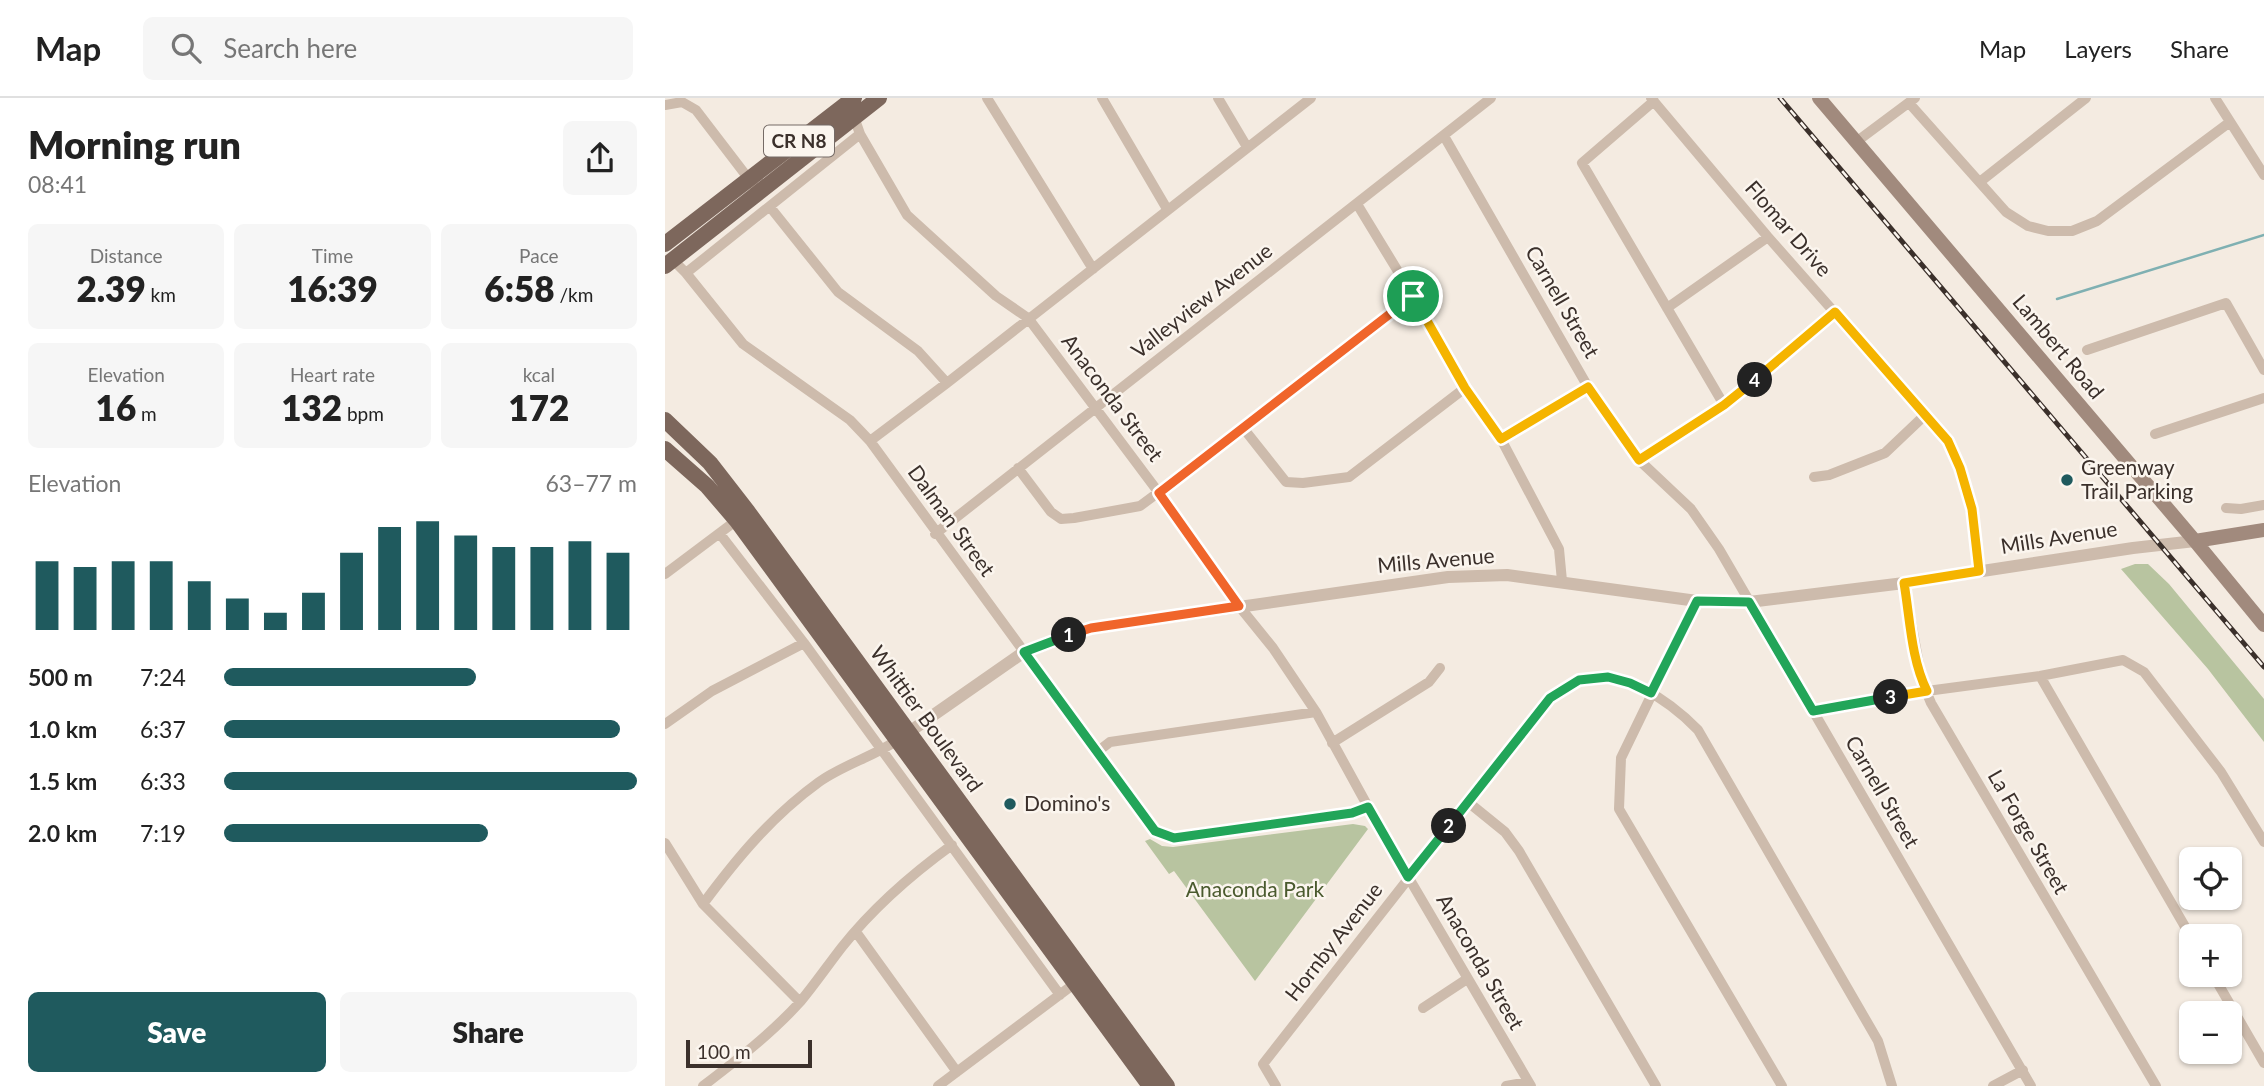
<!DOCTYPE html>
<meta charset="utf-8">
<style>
:root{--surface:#fff;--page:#f6f6f6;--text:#222;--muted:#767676;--line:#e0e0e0;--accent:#1f5a5e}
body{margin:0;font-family:Lato,sans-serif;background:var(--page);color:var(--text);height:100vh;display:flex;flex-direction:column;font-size:26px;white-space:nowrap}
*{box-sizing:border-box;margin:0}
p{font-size:23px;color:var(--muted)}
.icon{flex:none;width:38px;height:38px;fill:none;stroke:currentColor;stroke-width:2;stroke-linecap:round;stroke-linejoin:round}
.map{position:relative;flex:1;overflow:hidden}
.panel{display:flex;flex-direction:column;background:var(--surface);width:665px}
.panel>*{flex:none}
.buttons{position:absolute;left:1514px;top:749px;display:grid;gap:14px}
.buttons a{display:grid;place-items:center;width:63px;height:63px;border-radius:10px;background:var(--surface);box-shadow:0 2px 5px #0004;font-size:35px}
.scale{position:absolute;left:21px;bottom:18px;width:126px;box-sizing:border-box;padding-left:7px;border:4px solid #3b302b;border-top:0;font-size:19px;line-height:24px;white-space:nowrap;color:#3b302b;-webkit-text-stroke:5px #fbf5ee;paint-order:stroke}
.pin{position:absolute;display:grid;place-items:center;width:60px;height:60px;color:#fff;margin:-30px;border:4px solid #fff;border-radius:50%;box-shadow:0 2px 7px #0007}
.km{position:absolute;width:35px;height:35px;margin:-18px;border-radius:50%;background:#222;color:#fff;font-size:19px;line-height:35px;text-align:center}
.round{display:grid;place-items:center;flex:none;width:74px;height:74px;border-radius:10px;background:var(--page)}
.summary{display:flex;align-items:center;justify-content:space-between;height:119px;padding:0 28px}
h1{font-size:38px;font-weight:800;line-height:52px}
.metrics{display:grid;grid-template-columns:repeat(3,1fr);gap:10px;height:119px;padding:7px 28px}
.metrics div{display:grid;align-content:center;border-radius:10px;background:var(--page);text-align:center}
.metrics b{font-size:35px;font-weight:800}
.metrics small{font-size:19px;font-weight:400}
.metrics p{font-size:19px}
.chart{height:196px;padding:14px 28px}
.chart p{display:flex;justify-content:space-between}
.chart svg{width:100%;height:126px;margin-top:7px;stroke:var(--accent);stroke-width:6}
.cta{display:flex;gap:14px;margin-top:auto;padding:14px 28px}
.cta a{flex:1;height:80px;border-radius:10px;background:var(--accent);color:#fff;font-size:28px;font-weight:800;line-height:80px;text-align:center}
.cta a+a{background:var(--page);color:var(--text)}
ul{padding:0 28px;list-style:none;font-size:23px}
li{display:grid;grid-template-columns:112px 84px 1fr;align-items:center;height:52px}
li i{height:18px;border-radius:9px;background:var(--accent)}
header{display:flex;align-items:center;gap:42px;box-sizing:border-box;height:98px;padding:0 35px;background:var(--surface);border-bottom:2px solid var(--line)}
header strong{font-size:33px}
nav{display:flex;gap:38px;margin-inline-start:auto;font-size:24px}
.search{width:490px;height:63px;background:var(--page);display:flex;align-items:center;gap:18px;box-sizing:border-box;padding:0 24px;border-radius:10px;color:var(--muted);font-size:26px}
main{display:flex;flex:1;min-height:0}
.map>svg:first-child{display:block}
.green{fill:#b8c4a0}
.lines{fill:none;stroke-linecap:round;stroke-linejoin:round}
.stream{stroke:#7fb0b2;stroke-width:2.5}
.minor{stroke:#cdbbac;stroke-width:10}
.tertiary{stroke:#cdbbac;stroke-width:12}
.secondary{stroke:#a18a7d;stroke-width:14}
.primary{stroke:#7d675c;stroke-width:16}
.rail-casing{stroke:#3b302b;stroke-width:5}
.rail{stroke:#fbf5ee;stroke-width:2.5;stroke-dasharray:8;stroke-linecap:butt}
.split-1-casing{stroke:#fff;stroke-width:14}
.split-2-casing{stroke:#fff;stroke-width:14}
.split-3-casing{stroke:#fff;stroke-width:14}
.split-4-casing{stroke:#fff;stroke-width:14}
.split-5-casing{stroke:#fff;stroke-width:14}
.split-1{stroke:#f0652b;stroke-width:9}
.split-2{stroke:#22a559;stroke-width:9}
.split-3{stroke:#22a559;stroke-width:9}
.split-4{stroke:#f5b400;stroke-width:9}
.split-5{stroke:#f5b400;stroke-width:9}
.poi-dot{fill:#1f5a5e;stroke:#fbf5ee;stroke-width:2.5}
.labels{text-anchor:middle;stroke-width:5;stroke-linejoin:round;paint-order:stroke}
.shield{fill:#fbf5ee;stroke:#756b66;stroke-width:2}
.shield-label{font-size:19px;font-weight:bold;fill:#3b302b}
.street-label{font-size:21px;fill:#3b302b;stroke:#fbf5ee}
.poi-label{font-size:21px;fill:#3b302b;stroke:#fbf5ee;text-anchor:start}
.park-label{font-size:21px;fill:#4a5a2e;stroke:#fbf5ee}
</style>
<header>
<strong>Map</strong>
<div class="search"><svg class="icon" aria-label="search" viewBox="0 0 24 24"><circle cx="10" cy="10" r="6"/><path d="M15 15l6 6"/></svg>Search here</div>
<nav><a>Map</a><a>Layers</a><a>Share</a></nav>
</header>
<main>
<section class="panel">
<div class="summary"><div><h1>Morning run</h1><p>08:41</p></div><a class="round"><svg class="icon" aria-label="share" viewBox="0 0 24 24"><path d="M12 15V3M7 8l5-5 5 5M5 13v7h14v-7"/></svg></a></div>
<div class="metrics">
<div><p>Distance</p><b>2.39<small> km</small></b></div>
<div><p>Time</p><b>16:39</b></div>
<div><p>Pace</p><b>6:58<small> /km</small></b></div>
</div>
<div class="metrics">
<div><p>Elevation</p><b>16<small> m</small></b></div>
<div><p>Heart rate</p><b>132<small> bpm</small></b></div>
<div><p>kcal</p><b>172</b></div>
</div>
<div class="chart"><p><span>Elevation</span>63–77 m</p>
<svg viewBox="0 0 160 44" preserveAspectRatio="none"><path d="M5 44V20M15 44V22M25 44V20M35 44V20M45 44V27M55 44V33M65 44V38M75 44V31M85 44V17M95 44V8M105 44V6M115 44V11M125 44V15M135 44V15M145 44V13M155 44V17"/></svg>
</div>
<ul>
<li><b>500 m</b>7:24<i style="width:61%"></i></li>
<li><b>1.0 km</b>6:37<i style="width:96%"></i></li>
<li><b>1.5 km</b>6:33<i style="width:100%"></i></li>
<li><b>2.0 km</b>7:19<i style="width:64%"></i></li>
</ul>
<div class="cta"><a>Save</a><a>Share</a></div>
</section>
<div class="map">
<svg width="1599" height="988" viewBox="0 0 1599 988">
<rect width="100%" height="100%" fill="#f4ebe1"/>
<path class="green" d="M 1470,466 L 1483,466 L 1504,486 L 1599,601 L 1599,644 L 1543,571 L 1456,471 Z
M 688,726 L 700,728 L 703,731 L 590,883 L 509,773 L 504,776 L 480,743 L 485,741 L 497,748 L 508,749 Z"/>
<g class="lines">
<path class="stream" d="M 1392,201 L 1599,137"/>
<path class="minor" d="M 322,0 L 428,171
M 437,0 L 502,111
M 553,0 L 582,49
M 986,0 L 1103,139 L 1283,343 C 1305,390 1308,423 1314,473
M 1550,0 L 1599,77
M 989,3 L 917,65 L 1059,307
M 1244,5 L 1341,114 L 1363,128 L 1383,133 L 1407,133 L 1432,123 L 1565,24
M 0,7 L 17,4 L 31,12 L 93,93
M 188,16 L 195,36 L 242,117 L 331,198 L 363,220 L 494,395 L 574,508 L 608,550 L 651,614 L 718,736 L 866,988
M 779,38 L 923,289 L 974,362 L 1026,411 L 1054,451 L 1366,988
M 1191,44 L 1250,0
M 1316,83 L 1421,0
M 692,106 L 748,198 L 800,290 L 836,341 L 894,451 L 897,483
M 105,109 L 173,194 L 253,253 L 282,285
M 8,162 L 21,175 L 78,246 L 185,322 L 205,343 L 490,733 L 509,740 L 687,715 L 703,709
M 21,175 L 195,36
M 1002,210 L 1103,139
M 1422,252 L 1561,205 L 1599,272
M 579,331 L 621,384 L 638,385 L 684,379 L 800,290
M 1490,336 L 1599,300
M 836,341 L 923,289
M 205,343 L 282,285 L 646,0
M 974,362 L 1059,307 L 1170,214
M 353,370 L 386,414 L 396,421 L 409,420 L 475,408 L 579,331 L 748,198
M 1149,379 L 1164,377 L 1220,355 L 1259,318
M 1561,410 L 1576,411 L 1599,407
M 55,436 L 139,545 L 395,897
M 270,436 L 826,0
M 0,476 L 76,419
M 1239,485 L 1257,583 L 1266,605 L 1491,988
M 1032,503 L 956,660 L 954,711 L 1117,988
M 1375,578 L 1526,839
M 1148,613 L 1262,593 L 1375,578 L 1458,562 L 1479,574 L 1556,674 L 1599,744
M 0,626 L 47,593 L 139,545
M 667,645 L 764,584 L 775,570
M 432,654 L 445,644 L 651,614
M 803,704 L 840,734 L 854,753 L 991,988
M 0,745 L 38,806 L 135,904
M 38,806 C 72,760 107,718 154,684 C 178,667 207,659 231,643
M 191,834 L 292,974
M 1548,877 L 1599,965
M 758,910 L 802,881
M 38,988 C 72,962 106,936 135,904 C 150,886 163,867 177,849 C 208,810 247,776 287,747
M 273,988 L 413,883
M 611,988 L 598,966 L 885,600 C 894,595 903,587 913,583 C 953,566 1006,604 1033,632 L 1213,943 L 1227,988
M 841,988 L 863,984
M 1328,988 L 1358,972"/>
<path class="tertiary" d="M 237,639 L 359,554 L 427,530 L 783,479 L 842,477 L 1032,503 L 1084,504 L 1239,485 L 1468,450 L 1530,443"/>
<path class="secondary" d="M 1154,0 L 1530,443 L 1599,527
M 1530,443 L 1599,432"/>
<path class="primary" d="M 0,146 L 189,0
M 0,168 L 214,0
M 0,322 L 45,365 L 83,414 L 502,988
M 0,351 L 42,388 L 72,423 L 485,988"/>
<g class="rail-casing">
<path id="rail" d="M 1115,0 L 1599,569"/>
</g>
<use href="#rail" class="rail"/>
</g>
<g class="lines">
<g class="split-1-casing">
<path id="split-1" d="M 404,537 L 426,530 L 574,508 L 494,395 L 748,198"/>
</g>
<g class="split-2-casing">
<path id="split-2" d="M 404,537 L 359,554 L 490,733 L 509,740 L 687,715 L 703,709 L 743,779 L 784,728"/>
</g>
<g class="split-3-casing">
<path id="split-3" d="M 784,728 L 885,600 L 914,582 L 943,579 L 965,585 L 986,595 L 1032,503 L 1084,504 L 1148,613 L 1226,599"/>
</g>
<g class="split-4-casing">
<path id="split-4" d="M 1090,282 L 1170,214 L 1283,343 L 1295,370 L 1307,411 L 1314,473 L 1239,485 C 1245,520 1246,561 1262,593 L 1226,599"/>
</g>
<g class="split-5-casing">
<path id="split-5" d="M 748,198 L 800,290 L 836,341 L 923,289 L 974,362 L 1059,307 L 1090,282"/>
</g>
<use href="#split-1" class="split-1"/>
<use href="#split-2" class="split-2"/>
<use href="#split-3" class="split-3"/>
<use href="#split-4" class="split-4"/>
<use href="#split-5" class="split-5"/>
</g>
<g class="poi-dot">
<circle cx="1402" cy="382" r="7"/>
<circle cx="345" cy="706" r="7"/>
</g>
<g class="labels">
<rect class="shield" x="99" y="27.5" width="70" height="31" rx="5"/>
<g class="shield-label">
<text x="134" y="50">CR N8</text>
</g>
<g class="street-label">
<text transform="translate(1123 131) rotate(49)" y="7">Flomar Drive</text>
<text transform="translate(537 203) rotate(-38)" y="7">Valleyview Avenue</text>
<text transform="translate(897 204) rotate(60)" y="7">Carnell Street</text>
<text transform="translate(1393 249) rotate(50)" y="7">Lambert Road</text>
<text transform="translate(447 300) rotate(53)" y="7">Anaconda Street</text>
<text transform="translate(286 423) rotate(54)" y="7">Dalman Street</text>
<text transform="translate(1394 440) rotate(-9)" y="7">Mills Avenue</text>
<text transform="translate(771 463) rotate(-5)" y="7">Mills Avenue</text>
<text transform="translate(261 621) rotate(54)" y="7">Whittier Boulevard</text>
<text transform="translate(1217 694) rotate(60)" y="7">Carnell Street</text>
<text transform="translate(1363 734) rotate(60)" y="7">La Forge Street</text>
<text transform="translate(669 844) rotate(-52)" y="7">Hornby Avenue</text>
<text transform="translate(815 864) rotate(60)" y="7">Anaconda Street</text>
</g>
<g class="poi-label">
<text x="1416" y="377">Greenway<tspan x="1416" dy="24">Trail Parking</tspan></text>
<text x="359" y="713">Domino's</text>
</g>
<g class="park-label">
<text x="590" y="799">Anaconda Park</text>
</g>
</g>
</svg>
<div class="buttons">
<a><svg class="icon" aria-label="locate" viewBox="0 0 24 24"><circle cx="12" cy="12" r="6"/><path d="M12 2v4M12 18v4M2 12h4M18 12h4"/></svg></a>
<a>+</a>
<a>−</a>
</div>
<div class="scale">100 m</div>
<div class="pin" style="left:748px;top:198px;background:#1e9e55"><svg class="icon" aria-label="arrive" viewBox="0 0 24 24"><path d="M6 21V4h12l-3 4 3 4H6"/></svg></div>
<b class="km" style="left:404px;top:537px">1</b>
<b class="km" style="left:784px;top:728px">2</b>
<b class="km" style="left:1226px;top:599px">3</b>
<b class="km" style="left:1090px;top:282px">4</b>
</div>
</main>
